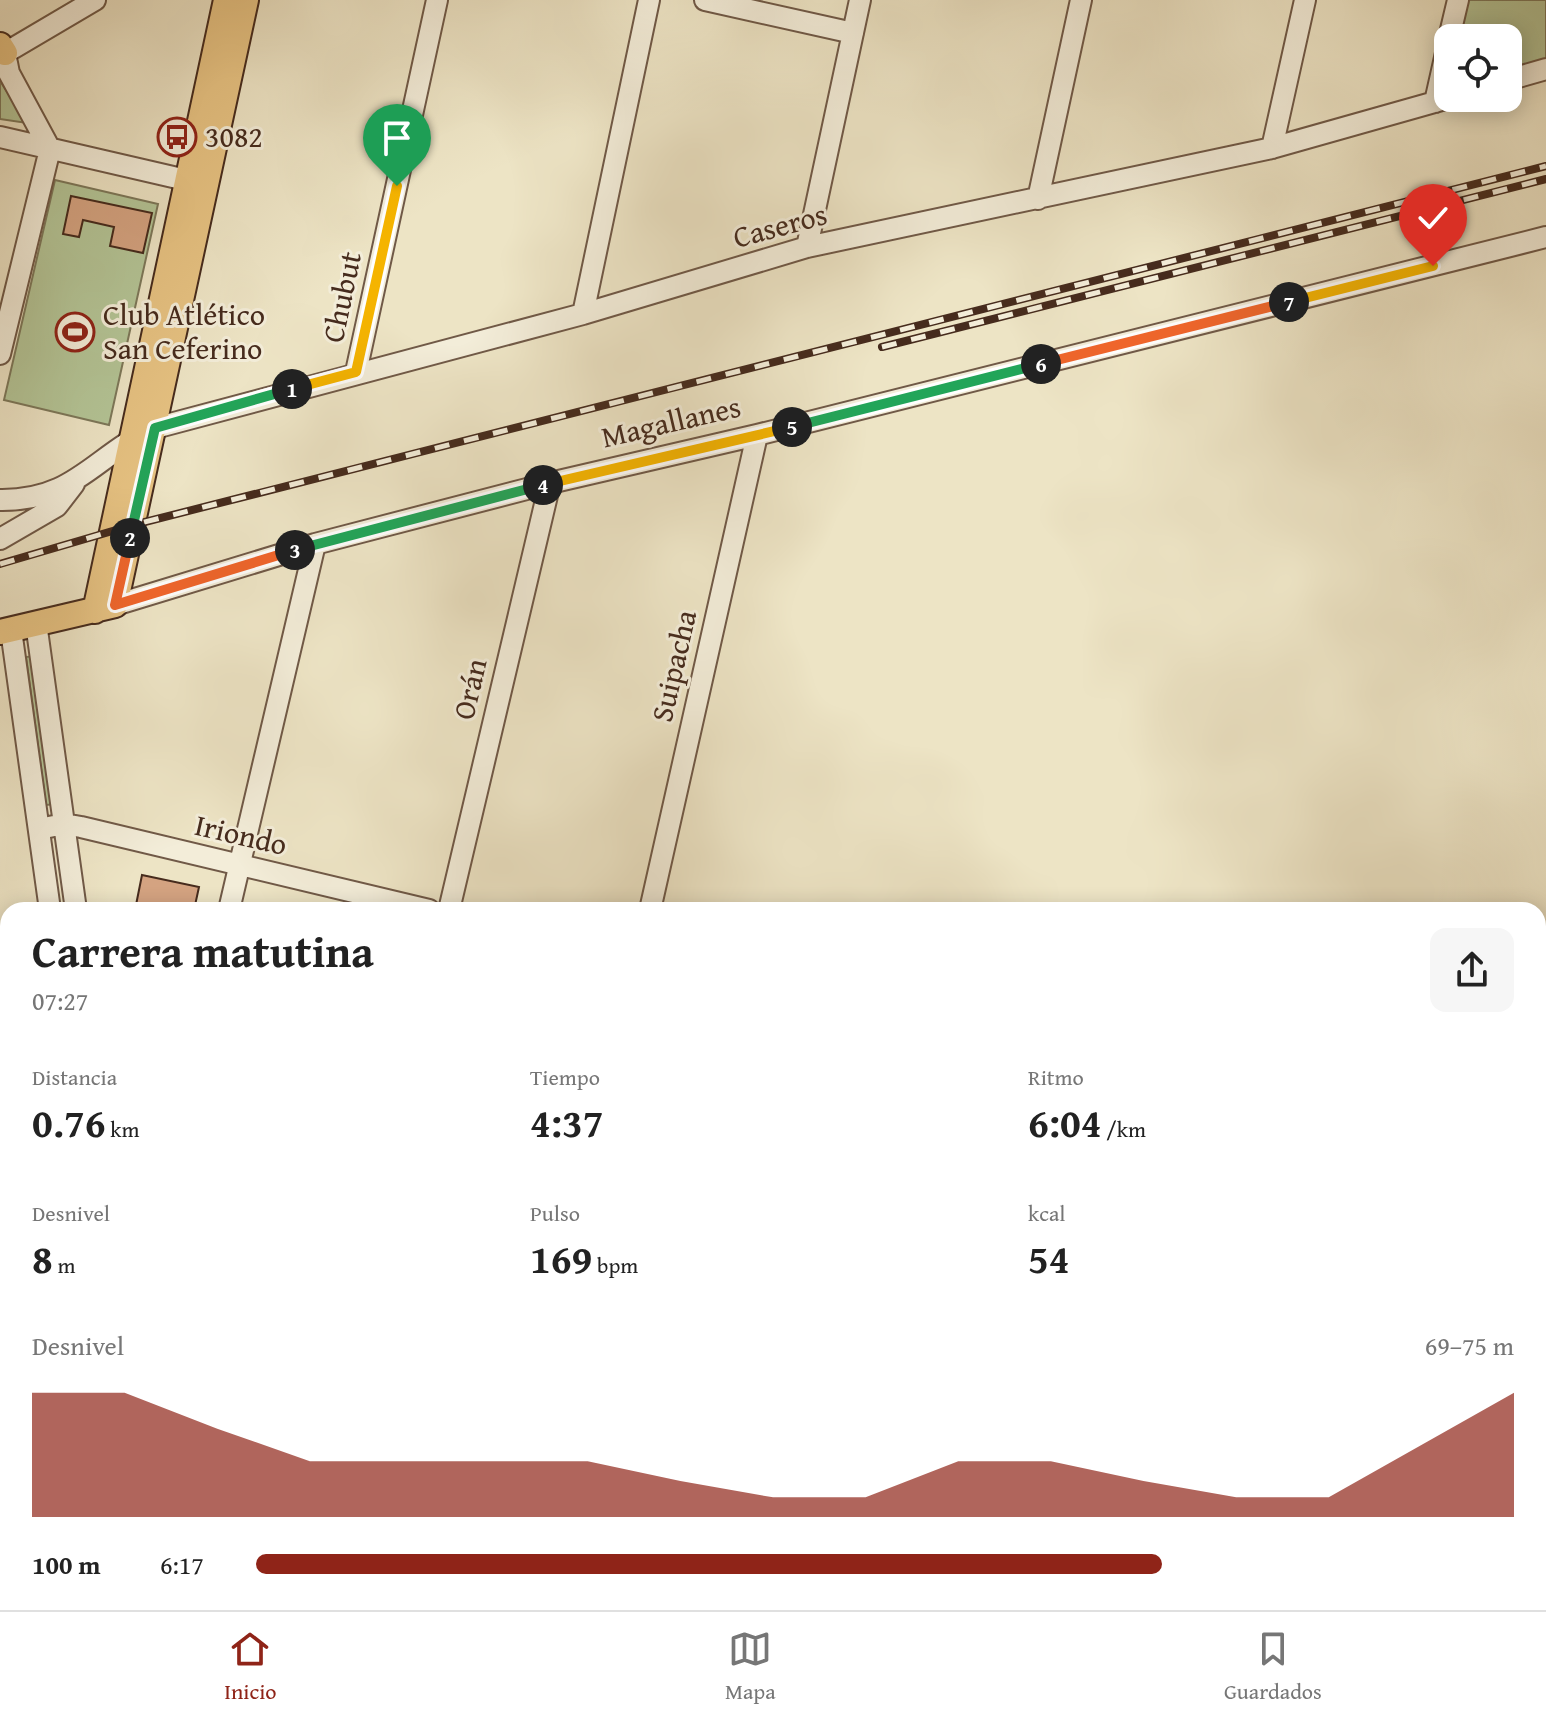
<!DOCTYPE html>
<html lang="es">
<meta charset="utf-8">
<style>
:root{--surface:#fff;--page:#f6f6f6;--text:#222;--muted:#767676;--line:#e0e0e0;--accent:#8f2418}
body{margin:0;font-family:"Gentium Book Plus",serif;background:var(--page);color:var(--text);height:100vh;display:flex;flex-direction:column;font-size:30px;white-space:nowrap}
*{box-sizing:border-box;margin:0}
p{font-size:26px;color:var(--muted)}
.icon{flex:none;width:44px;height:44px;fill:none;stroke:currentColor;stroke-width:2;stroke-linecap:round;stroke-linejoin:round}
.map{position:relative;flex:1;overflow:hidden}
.details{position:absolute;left:0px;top:902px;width:1546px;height:708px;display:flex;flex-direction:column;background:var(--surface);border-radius:24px 24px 0 0;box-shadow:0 4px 20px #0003}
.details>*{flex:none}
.buttons{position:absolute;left:1434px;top:24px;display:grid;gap:16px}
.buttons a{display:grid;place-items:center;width:88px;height:88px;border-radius:16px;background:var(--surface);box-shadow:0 4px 20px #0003;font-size:40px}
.pin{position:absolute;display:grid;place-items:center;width:68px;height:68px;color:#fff;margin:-82px -34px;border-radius:50% 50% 50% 0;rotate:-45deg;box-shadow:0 0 8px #0007}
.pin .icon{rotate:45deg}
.km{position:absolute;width:40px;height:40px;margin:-20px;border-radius:50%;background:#222;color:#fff;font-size:22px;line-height:40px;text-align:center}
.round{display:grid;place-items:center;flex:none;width:84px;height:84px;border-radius:16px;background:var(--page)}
.headline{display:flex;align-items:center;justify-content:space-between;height:136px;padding:0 32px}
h1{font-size:44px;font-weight:700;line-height:60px}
.stats{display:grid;grid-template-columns:repeat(3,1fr);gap:12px;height:136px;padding:8px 32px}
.stats div{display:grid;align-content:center}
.stats b{font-size:40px;font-weight:700}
.stats small{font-size:22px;font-weight:400}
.stats p{font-size:22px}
.chart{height:224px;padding:16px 32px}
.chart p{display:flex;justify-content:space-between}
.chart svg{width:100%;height:144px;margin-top:8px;fill:var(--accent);opacity:.7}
ul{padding:0 32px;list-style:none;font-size:26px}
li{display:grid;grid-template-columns:128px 96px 1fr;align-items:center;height:60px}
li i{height:20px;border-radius:10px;background:var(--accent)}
.tabs{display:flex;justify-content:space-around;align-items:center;height:112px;border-top:2px solid var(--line);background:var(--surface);font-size:22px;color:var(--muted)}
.tabs a{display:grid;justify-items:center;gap:4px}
.tabs .active{color:var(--accent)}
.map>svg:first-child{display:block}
.green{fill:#b4c597;stroke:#7d785a;stroke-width:2}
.building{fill:#d4a381;stroke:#462b1d;stroke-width:2}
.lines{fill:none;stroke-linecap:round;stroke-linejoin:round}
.minor-casing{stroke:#705947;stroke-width:24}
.major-casing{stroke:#462b1d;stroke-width:28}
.minor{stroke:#f3edd9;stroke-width:20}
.major{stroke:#e6c282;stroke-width:24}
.rail-casing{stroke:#462b1d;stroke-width:8}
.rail{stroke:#f3edd9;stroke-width:5;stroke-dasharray:15;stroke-linecap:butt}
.split-1-casing{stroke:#fff;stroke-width:16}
.split-2-casing{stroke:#fff;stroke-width:16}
.split-3-casing{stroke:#fff;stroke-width:16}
.split-4-casing{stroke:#fff;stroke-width:16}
.split-5-casing{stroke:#fff;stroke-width:16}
.split-6-casing{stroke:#fff;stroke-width:16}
.split-7-casing{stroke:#fff;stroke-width:16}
.split-8-casing{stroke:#fff;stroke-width:16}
.split-1{stroke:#f5b400;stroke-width:10}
.split-2{stroke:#22a559;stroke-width:10}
.split-3{stroke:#f0652b;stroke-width:10}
.split-4{stroke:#22a559;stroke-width:10}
.split-5{stroke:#f5b400;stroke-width:10}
.split-6{stroke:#22a559;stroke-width:10}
.split-7{stroke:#f0652b;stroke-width:10}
.split-8{stroke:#f5b400;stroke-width:10}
.labels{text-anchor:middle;stroke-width:6;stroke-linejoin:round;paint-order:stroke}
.poi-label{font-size:30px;fill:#462b1d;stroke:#f3edd9;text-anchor:start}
.street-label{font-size:30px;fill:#462b1d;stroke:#f3edd9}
</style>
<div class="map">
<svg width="1546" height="1610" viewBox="0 0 1546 1610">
<rect width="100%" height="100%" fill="#ede4c5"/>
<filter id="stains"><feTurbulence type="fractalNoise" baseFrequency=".0025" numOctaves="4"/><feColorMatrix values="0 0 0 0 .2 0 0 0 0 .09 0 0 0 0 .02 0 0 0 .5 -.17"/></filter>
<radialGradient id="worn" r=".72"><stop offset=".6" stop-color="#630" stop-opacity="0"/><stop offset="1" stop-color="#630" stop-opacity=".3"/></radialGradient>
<path class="green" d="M 1466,0 L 1546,0 L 1546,61 L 1508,72 L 1508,38 L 1458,38 Z
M 0,81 L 27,123 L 0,119 Z
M 55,180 L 158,204 L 109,425 L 4,400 Z
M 34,656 L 55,804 L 46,805 L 26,657 Z
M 1546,1006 L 1546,1415 L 1538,1416 L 1538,1050 Z"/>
<path class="building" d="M 71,196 L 152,213 L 143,253 L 110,246 L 114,227 L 83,220 L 79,237 L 63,234 Z
M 142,875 L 199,887 L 194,910 L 140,910 L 141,906 L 136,905 Z"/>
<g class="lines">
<g class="minor-casing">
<path id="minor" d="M 705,0 L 853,33
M 1449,38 L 1458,0
M 5,53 L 9,73 L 50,149
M 0,56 L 95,0
M 1508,80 L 1546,69
M 1435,102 L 1448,44
M 0,137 L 199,183
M 1272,148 L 1305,0
M 1038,199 L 1081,0
M 807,247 L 860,0
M 583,314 L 649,0
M 0,354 L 50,149
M 356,372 L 437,0
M 0,500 C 76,501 94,455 155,428 L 583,314 L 807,247 L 1272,148 L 1449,98
M 0,539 L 57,506 L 74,484
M 115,605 L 315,544 L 550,483 L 757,435 L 1546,237
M 36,623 L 76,910
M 11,630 L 50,910
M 39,829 L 64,824 L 81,827 L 429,910
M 229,910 L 315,544
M 449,910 L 550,483
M 650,910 L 757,435
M 151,1602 L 153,1610
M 187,1602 L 189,1610
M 495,1602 L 527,1610
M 283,1610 L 284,1602
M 622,1610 L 624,1602
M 749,1610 L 751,1602
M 875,1610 L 877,1602
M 1011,1610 L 1013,1602"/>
</g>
<g class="major-casing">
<path id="major" d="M 0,45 L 5,53
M 95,611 L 226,0
M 0,632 L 115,605 L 246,0"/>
</g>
<use href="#minor" class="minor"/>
<use href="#major" class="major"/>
<g class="rail-casing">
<path id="rail" d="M 882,347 L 1546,179
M 0,564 L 133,525 L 1546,166
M 0,1392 L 8,1423
M 54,1602 L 56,1610"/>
</g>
<use href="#rail" class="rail"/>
</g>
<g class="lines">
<g class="split-1-casing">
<path id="split-1" d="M 292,389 L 356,372 L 397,186"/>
</g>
<g class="split-2-casing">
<path id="split-2" d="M 130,538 L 155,428 L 292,389"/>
</g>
<g class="split-3-casing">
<path id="split-3" d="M 130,538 L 115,605 L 295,550"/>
</g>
<g class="split-4-casing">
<path id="split-4" d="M 295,550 L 543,485"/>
</g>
<g class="split-5-casing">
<path id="split-5" d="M 543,485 L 792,427"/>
</g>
<g class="split-6-casing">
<path id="split-6" d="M 792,427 L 1041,364"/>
</g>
<g class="split-7-casing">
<path id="split-7" d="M 1041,364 L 1289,302"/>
</g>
<g class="split-8-casing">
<path id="split-8" d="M 1289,302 L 1433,266"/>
</g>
<use href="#split-1" class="split-1"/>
<use href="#split-2" class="split-2"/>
<use href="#split-3" class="split-3"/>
<use href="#split-4" class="split-4"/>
<use href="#split-5" class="split-5"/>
<use href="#split-6" class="split-6"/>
<use href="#split-7" class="split-7"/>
<use href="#split-8" class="split-8"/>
</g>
<defs>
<g id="bus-ring" transform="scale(2)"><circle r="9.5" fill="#f3edd9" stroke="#8f2418" stroke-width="1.5"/><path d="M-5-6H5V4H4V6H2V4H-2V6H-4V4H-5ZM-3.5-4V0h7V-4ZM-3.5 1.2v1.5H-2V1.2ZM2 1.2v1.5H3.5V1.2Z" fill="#8f2418"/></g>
<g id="stadium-ring" transform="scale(2)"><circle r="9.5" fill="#f3edd9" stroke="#8f2418" stroke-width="1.5"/><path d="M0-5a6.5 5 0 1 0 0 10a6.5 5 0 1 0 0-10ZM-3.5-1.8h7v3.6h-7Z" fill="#8f2418"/></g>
</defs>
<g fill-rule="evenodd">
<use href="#bus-ring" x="177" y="137"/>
<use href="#stadium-ring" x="75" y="332"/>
</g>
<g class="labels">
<g class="poi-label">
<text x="205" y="147">3082</text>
<text x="103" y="325">Club Atlético<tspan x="103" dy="34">San Ceferino</tspan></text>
</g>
<g class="street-label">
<text transform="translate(780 226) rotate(-15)" y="10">Caseros</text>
<text transform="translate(342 297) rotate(-78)" y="10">Chubut</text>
<text transform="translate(671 422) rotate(-13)" y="10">Magallanes</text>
<text transform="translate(674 666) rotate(-77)" y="10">Suipacha</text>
<text transform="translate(470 689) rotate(-77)" y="10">Orán</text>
<text transform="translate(241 835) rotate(13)" y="10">Iriondo</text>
</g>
</g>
<rect width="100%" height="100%" filter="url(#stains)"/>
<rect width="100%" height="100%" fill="url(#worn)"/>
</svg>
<div class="buttons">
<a><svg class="icon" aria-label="locate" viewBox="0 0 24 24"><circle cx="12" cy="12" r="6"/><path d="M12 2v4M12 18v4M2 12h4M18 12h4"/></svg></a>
</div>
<div class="pin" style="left:397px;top:186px;background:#1e9e55"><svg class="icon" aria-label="arrive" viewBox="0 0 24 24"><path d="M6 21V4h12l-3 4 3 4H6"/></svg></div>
<div class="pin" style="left:1433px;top:266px;background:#d93025"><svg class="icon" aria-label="check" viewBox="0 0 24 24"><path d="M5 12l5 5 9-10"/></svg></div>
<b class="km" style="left:292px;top:389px">1</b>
<b class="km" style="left:130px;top:538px">2</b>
<b class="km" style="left:295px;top:550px">3</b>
<b class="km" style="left:543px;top:485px">4</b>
<b class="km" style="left:792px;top:427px">5</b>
<b class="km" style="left:1041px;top:364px">6</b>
<b class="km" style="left:1289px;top:302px">7</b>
<section class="details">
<div class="headline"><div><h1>Carrera matutina</h1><p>07:27</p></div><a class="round"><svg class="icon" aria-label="share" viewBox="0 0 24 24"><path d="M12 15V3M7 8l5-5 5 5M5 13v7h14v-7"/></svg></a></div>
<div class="stats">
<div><p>Distancia</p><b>0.76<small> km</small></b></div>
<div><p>Tiempo</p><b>4:37</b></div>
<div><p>Ritmo</p><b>6:04<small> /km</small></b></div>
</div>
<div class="stats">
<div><p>Desnivel</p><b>8<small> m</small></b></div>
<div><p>Pulso</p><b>169<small> bpm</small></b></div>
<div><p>kcal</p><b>54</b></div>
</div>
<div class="chart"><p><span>Desnivel</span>69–75 m</p>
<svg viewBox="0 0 160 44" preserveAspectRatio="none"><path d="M0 44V6L10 6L20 17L30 27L40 27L50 27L60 27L70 33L80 38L90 38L100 27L110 27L120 33L130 38L140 38L150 22L160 6V44z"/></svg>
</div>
<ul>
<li><b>100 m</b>6:17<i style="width:72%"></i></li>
</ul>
</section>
</div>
<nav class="tabs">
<a class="active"><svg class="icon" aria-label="home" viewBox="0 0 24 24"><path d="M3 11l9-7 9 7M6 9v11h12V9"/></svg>Inicio</a>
<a><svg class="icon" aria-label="map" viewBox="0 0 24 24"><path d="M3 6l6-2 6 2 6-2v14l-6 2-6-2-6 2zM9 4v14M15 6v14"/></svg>Mapa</a>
<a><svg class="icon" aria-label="saved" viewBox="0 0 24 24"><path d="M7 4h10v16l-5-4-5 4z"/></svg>Guardados</a>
</nav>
